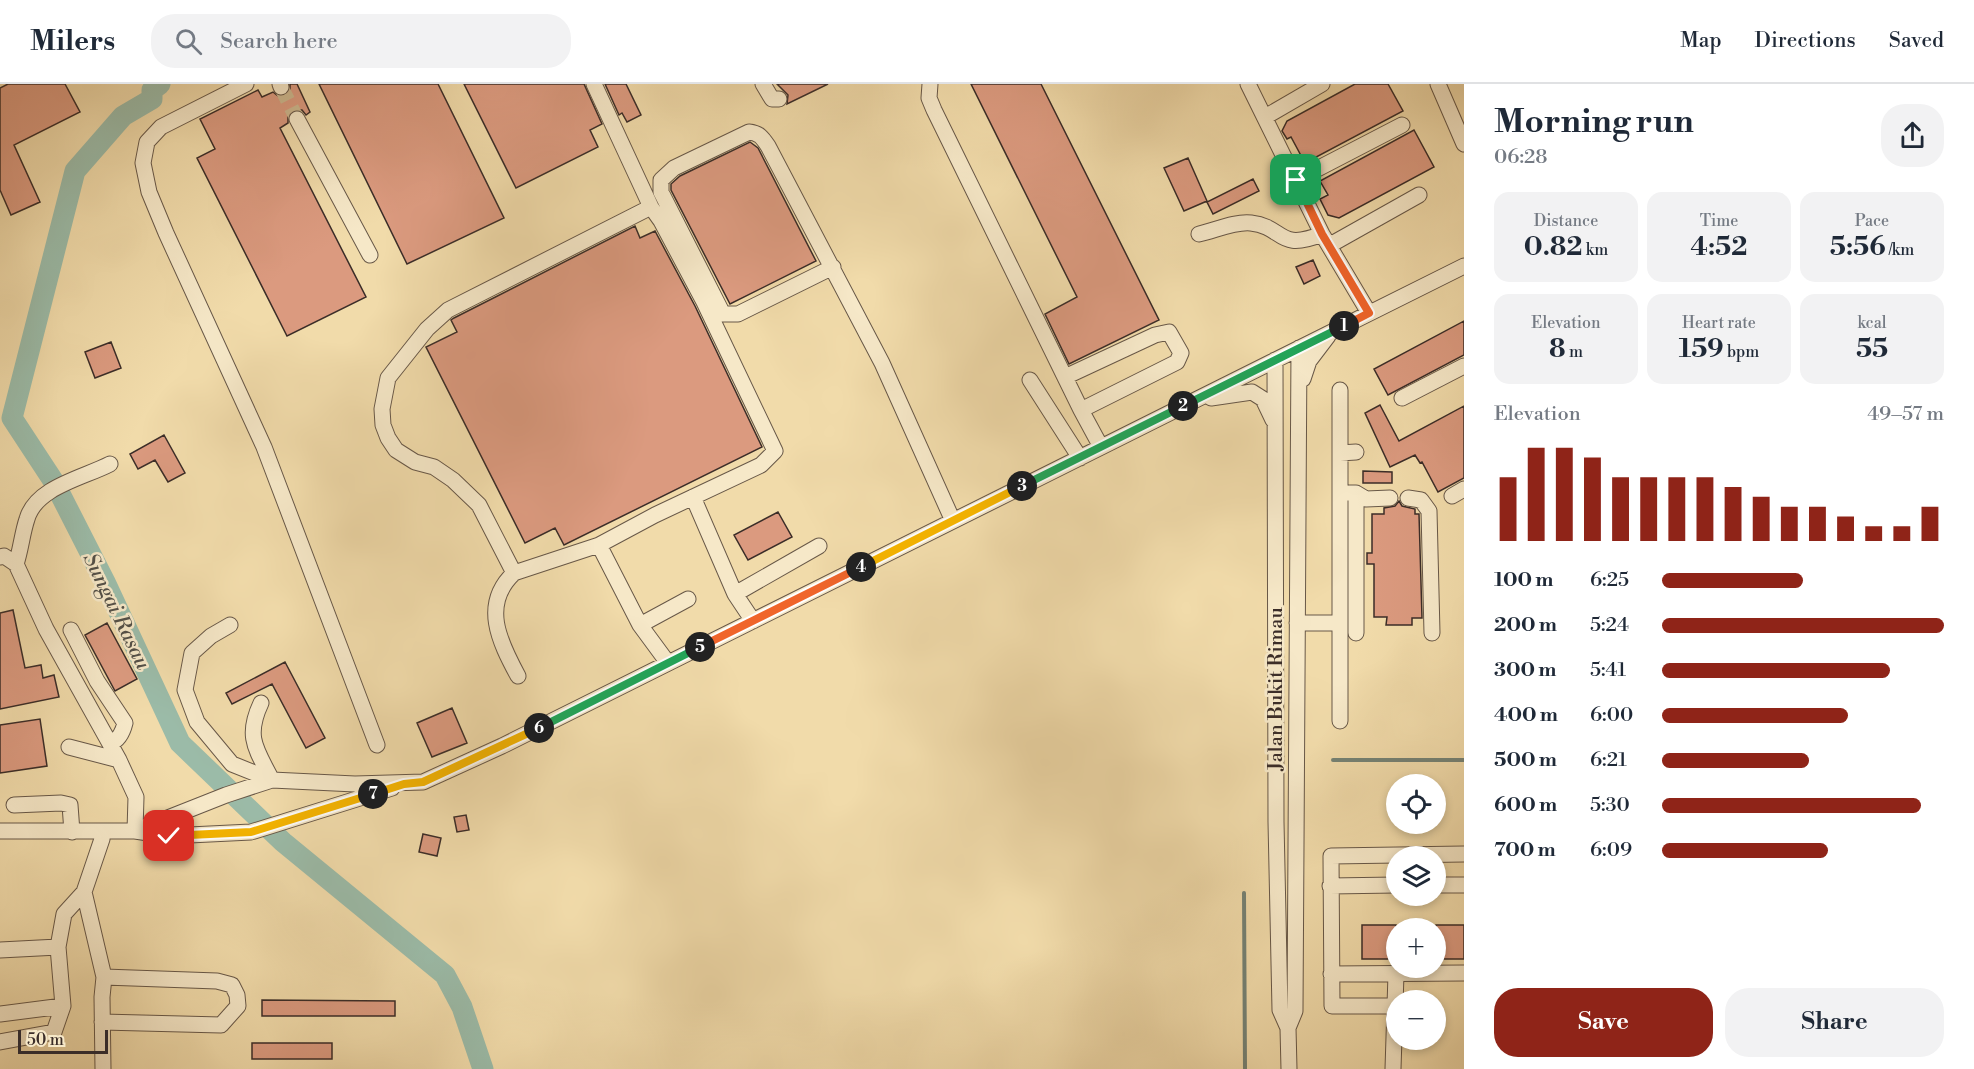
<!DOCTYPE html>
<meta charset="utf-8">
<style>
:root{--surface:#fff;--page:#f2f2f3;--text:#1f2937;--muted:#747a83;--line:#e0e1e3;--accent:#8f2418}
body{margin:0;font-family:"Libre Bodoni",serif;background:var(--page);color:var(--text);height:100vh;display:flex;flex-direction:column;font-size:22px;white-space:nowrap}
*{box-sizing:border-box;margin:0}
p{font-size:20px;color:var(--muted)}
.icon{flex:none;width:33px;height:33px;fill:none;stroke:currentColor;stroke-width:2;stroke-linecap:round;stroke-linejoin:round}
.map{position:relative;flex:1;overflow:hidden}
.side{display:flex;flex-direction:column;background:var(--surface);width:510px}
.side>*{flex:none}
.tools{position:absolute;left:1386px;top:690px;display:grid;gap:12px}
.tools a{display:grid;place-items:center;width:60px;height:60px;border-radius:50%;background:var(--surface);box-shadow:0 3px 9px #0003;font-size:30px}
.scale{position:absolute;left:18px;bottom:15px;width:90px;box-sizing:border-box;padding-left:6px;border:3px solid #3b2d28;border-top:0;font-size:16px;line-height:21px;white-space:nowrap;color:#3b2d28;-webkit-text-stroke:4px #f6e8c8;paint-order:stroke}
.pin{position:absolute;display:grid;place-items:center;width:51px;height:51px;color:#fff;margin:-26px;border-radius:12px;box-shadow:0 3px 9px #0006}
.km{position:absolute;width:30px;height:30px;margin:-15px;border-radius:50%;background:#222;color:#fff;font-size:16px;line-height:30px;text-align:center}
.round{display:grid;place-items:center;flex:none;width:63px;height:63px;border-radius:24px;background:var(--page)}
.overview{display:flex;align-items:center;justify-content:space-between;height:102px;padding:0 30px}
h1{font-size:33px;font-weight:700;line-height:45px}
.figures{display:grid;grid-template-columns:repeat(3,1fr);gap:9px;height:102px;padding:6px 30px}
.figures div{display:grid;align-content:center;border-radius:15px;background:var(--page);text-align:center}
.figures b{font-size:26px;font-weight:700}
.figures small{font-size:16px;font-weight:400}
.figures p{font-size:16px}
.chart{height:168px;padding:12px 30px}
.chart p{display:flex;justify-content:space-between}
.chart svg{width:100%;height:108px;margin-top:6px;stroke:var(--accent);stroke-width:6}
.cta{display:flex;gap:12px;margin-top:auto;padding:12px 30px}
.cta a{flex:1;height:69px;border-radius:24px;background:var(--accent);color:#fff;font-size:24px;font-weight:700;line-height:69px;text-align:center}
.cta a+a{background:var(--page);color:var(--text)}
ul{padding:0 30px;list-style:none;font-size:20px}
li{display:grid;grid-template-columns:96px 72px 1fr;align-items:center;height:45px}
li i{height:15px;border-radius:8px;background:var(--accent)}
header{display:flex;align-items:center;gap:36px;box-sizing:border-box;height:84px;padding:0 30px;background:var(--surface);border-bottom:2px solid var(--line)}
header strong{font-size:28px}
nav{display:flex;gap:33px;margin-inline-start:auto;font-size:21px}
.search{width:420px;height:54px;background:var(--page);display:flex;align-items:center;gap:15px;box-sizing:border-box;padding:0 21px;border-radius:24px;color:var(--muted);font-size:22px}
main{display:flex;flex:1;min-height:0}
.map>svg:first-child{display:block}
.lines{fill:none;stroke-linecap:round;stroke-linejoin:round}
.stream{stroke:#758275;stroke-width:4}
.river{stroke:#9bbba8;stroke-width:21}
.building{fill:#db9a7f;stroke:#3b2d28;stroke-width:1.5}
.minor-tunnel{stroke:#cdb890;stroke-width:15;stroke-dasharray:15 8;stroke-linecap:butt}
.minor-casing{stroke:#685848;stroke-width:17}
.minor{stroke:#f6e8c8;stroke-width:15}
.split-1-casing{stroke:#fff;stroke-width:12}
.split-2-casing{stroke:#fff;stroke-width:12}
.split-3-casing{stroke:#fff;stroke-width:12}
.split-4-casing{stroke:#fff;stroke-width:12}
.split-5-casing{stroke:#fff;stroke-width:12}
.split-6-casing{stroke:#fff;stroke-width:12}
.split-7-casing{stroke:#fff;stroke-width:12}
.split-8-casing{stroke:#fff;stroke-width:12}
.split-1{stroke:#f0652b;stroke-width:8}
.split-2{stroke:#22a559;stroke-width:8}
.split-3{stroke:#22a559;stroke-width:8}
.split-4{stroke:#f5b400;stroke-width:8}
.split-5{stroke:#f0652b;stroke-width:8}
.split-6{stroke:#22a559;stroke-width:8}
.split-7{stroke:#f5b400;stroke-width:8}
.split-8{stroke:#f5b400;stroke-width:8}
.labels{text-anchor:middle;stroke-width:5;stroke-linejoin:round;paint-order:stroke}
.street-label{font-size:20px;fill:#3b2d28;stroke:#f6e8c8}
.water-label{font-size:21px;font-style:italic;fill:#535048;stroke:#f6e8c8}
</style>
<header>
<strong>Milers</strong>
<div class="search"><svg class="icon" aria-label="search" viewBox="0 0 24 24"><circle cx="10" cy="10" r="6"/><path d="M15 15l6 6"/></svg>Search here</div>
<nav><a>Map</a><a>Directions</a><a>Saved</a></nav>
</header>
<main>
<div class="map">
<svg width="1464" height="985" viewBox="0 0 1464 985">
<rect width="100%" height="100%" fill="#f1dbaa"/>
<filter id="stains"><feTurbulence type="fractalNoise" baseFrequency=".00333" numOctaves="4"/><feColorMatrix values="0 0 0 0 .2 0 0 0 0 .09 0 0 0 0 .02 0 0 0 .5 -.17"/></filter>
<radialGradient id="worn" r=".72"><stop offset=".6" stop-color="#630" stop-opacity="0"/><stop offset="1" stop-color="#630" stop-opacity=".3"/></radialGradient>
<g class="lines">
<path class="stream" d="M 1333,676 L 1464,676
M 1244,809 L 1245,985"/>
<path class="river" d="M 160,0 L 152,6 L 152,15 L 123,32 L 75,87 L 12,334 L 54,398 L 105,498 L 180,659 L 283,758 L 445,891 L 462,923 L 483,985"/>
</g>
<path class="building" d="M 8,0 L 65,0 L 80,28 L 14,61 L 40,118 L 11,131 L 0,106 L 0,4 Z
M 290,0 L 297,0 L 310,28 L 306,31 L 302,26 L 293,26 L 288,30 L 288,39 L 280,44 L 366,213 L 287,252 L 197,74 L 215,65 L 200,35 L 258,6 L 262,13 L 273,8 L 278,12 L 285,12 L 290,6 Z
M 319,0 L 438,0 L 504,134 L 407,180 Z
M 464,0 L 584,0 L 602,40 L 590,46 L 598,63 L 516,104 Z
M 605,0 L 626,0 L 641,31 L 627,38 L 622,29 L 619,31 Z
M 777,0 L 828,0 L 787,20 L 788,11 Z
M 971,0 L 1041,0 L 1159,236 L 1069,280 L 1045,230 L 1077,213 Z
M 1355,0 L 1388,0 L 1403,27 L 1305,79 L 1291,53 L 1287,55 L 1282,47 L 1287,37 Z
M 1414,46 L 1434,83 L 1339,134 L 1328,131 L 1320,115 L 1328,111 L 1320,97 Z
M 750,58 L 758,64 L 816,177 L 730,220 L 671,106 L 671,100 L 680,92 Z
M 1188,74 L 1207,117 L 1184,127 L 1164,84 Z
M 1253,95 L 1259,107 L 1213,130 L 1207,118 Z
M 635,142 L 640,154 L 655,147 L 695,222 L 762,363 L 564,461 L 555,444 L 525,459 L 426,263 L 457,248 L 451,236 L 454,234 Z
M 1313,176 L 1320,192 L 1304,200 L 1296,183 Z
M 1464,237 L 1464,271 L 1388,311 L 1374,285 Z
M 111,258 L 121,284 L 95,294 L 85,268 Z
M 1380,321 L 1399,357 L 1464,322 L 1464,394 L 1438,408 L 1422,378 L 1420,379 L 1415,371 L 1390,383 L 1365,329 Z
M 164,351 L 185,389 L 168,398 L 155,376 L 138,385 L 130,370 Z
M 1363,387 L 1392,388 L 1392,399 L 1363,399 Z
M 1399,417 L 1402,422 L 1415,425 L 1415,430 L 1419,430 L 1422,534 L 1412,534 L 1412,541 L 1386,541 L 1387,533 L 1374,533 L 1374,480 L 1367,480 L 1367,469 L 1372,469 L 1372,430 L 1384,430 L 1384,424 L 1395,422 Z
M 778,428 L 792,453 L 748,476 L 734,451 Z
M 13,526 L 25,584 L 41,581 L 43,594 L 54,591 L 59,613 L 0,625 L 0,529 Z
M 107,539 L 137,595 L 115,607 L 85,551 Z
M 285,578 L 325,654 L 306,664 L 272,600 L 232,620 L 226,609 Z
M 452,624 L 467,659 L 432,673 L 417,639 Z
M 40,635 L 47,682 L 0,689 L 0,641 Z
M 466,731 L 469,746 L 457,748 L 454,733 Z
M 423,750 L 441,754 L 437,772 L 419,768 Z
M 1362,841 L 1396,841 L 1396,875 L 1362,875 Z
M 1436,841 L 1464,841 L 1464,875 L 1436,875 Z
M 262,916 L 395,917 L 395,932 L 262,932 Z
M 252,959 L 332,959 L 332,975 L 252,975 Z"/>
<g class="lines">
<path class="minor-tunnel" d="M 281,3 L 297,35"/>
<g class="minor-casing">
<path id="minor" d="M 246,0 L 161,43 L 147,58 L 143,79 L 149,108 L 166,149 L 264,363 L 377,661
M 280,0 L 281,3
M 763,0 L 772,15 L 779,15
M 930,0 L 929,14 L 934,26 L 1081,326 L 1101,363
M 1248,0 L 1322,150 L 1369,229
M 1438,0 L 1464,60
M 1265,33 L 1322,0
M 297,35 L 370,171
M 1296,96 L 1402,41
M 1199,150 C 1214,147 1235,137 1251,139 C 1285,143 1277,168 1322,150
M 1330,161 L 1419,111
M 833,183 L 738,230 L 723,230 L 661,108 L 661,96 L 674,84 L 749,48 C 759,49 762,53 768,62 L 882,279 L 953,437
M 1275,276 L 1276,738 L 1280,926 L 1288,944
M 1065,293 L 1155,251 L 1169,248 L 1181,269 L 1177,278 L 1081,326
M 1303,295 L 1309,277 L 1328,252
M 1030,296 L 1080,374
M 1211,314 L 1252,308 L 1263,315 L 1273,336
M 1402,314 L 1464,282
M 1340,369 L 1356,368
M 1349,409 L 1356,409 L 1366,415 L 1390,414
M 1452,412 L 1464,405
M 693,413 L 735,510 L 819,462
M 1408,414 L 1421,416 L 1429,427 L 1432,549
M 599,461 L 640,541 L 668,579
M 0,473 L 4,472 L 16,480 L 46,545 L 119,676 L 136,713 L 135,747 L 169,752 L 251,748 L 392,704
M 16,480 C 21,465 22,450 27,435 C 36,403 83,394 110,380
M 514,489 L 479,421 L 453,396 L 434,383 L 415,378 L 396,366 L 388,354 L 383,341 L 382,325 L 388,294 L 427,245 L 448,226 L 651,123 L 594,0
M 735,510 L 753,537
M 1297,539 L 1340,539
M 230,541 L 211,552 L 192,569 L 185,606 L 197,638 L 232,680 L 272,696
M 640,541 L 688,515
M 71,546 L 97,597 L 125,639 C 123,647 119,656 111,659
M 1356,549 L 1356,409
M 518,592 C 499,557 481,520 514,489 L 599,461 L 655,431 L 761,381 L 775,367 L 704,218 L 661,137 L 651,123
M 261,619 C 245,653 256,665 272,696
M 1340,637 L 1340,306
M 69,663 L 119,676
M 14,721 L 61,719 L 70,721 L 72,748
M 0,747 L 135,747 L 226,711 L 272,696 L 355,700 L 423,698 L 502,662 L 1464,182
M 1436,801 L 1464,801
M 1330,802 L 1396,801
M 84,808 L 104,893 L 102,913 L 103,985
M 58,863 L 64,830 L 84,808 L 102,755 L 103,747
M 0,866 L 58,863 L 63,922 L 54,948 L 0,958
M 1331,890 L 1464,889
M 1395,922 L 1332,922 L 1331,772 L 1464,770
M 0,930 L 63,922
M 102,938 L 221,941 L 238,922 L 237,911 L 232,901 L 217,897 L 104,893
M 1289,985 L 1288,944 L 1295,927 L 1299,264
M 1393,985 L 1396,890"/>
</g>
<use href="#minor" class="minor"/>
</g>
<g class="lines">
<g class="split-1-casing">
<path id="split-1" d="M 1296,96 L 1322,150 L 1369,229 L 1344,242"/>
</g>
<g class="split-2-casing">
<path id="split-2" d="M 1183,322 L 1344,242"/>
</g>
<g class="split-3-casing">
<path id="split-3" d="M 1022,402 L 1183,322"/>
</g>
<g class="split-4-casing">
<path id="split-4" d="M 861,483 L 1022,402"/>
</g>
<g class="split-5-casing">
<path id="split-5" d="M 700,563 L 861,483"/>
</g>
<g class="split-6-casing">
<path id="split-6" d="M 539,644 L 700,563"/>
</g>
<g class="split-7-casing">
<path id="split-7" d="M 373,710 L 404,700 L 423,698 L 539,644"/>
</g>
<g class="split-8-casing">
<path id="split-8" d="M 169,752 L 251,748 L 373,710"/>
</g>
<use href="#split-1" class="split-1"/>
<use href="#split-2" class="split-2"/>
<use href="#split-3" class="split-3"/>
<use href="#split-4" class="split-4"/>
<use href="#split-5" class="split-5"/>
<use href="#split-6" class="split-6"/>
<use href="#split-7" class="split-7"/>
<use href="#split-8" class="split-8"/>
</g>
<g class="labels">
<g class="street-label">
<text transform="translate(1275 605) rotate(-90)" y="7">Jalan Bukit Rimau</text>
</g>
<g class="water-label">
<text transform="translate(117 527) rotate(64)" y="7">Sungai Rasau</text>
</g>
</g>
<rect width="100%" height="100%" filter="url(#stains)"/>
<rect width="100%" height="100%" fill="url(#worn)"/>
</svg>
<div class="tools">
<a><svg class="icon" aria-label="locate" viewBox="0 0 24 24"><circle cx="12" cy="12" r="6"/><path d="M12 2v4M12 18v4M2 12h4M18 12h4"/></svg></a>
<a><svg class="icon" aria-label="layers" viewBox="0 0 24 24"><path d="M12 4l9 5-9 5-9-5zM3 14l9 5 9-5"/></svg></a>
<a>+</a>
<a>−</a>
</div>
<div class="scale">50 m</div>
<div class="pin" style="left:1296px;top:96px;background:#1e9e55"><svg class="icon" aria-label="arrive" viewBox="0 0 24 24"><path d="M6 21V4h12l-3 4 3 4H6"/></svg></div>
<div class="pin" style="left:169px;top:752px;background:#d93025"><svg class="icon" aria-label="check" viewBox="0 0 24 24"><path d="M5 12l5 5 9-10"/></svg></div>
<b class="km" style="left:1344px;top:242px">1</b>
<b class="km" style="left:1183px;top:322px">2</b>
<b class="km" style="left:1022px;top:402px">3</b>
<b class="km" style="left:861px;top:483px">4</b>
<b class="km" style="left:700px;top:563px">5</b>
<b class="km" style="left:539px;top:644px">6</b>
<b class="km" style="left:373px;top:710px">7</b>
</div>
<section class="side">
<div class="overview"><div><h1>Morning run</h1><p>06:28</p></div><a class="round"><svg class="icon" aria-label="share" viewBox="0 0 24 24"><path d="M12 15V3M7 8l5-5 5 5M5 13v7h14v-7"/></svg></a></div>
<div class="figures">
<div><p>Distance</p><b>0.82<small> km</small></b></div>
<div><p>Time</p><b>4:52</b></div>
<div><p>Pace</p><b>5:56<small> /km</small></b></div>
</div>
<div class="figures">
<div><p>Elevation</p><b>8<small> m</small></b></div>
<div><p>Heart rate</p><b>159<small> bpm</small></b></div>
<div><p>kcal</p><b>55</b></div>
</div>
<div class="chart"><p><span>Elevation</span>49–57 m</p>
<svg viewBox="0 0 160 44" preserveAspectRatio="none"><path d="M5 44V18M15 44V6M25 44V6M35 44V10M45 44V18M55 44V18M65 44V18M75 44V18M85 44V22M95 44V26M105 44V30M115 44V30M125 44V34M135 44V38M145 44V38M155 44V30"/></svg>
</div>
<ul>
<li><b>100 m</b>6:25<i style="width:50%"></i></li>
<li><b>200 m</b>5:24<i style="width:100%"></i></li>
<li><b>300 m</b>5:41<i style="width:81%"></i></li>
<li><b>400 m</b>6:00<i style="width:66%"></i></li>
<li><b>500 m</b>6:21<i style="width:52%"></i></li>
<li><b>600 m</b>5:30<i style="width:92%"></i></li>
<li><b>700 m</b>6:09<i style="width:59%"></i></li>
</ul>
<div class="cta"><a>Save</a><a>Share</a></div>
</section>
</main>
